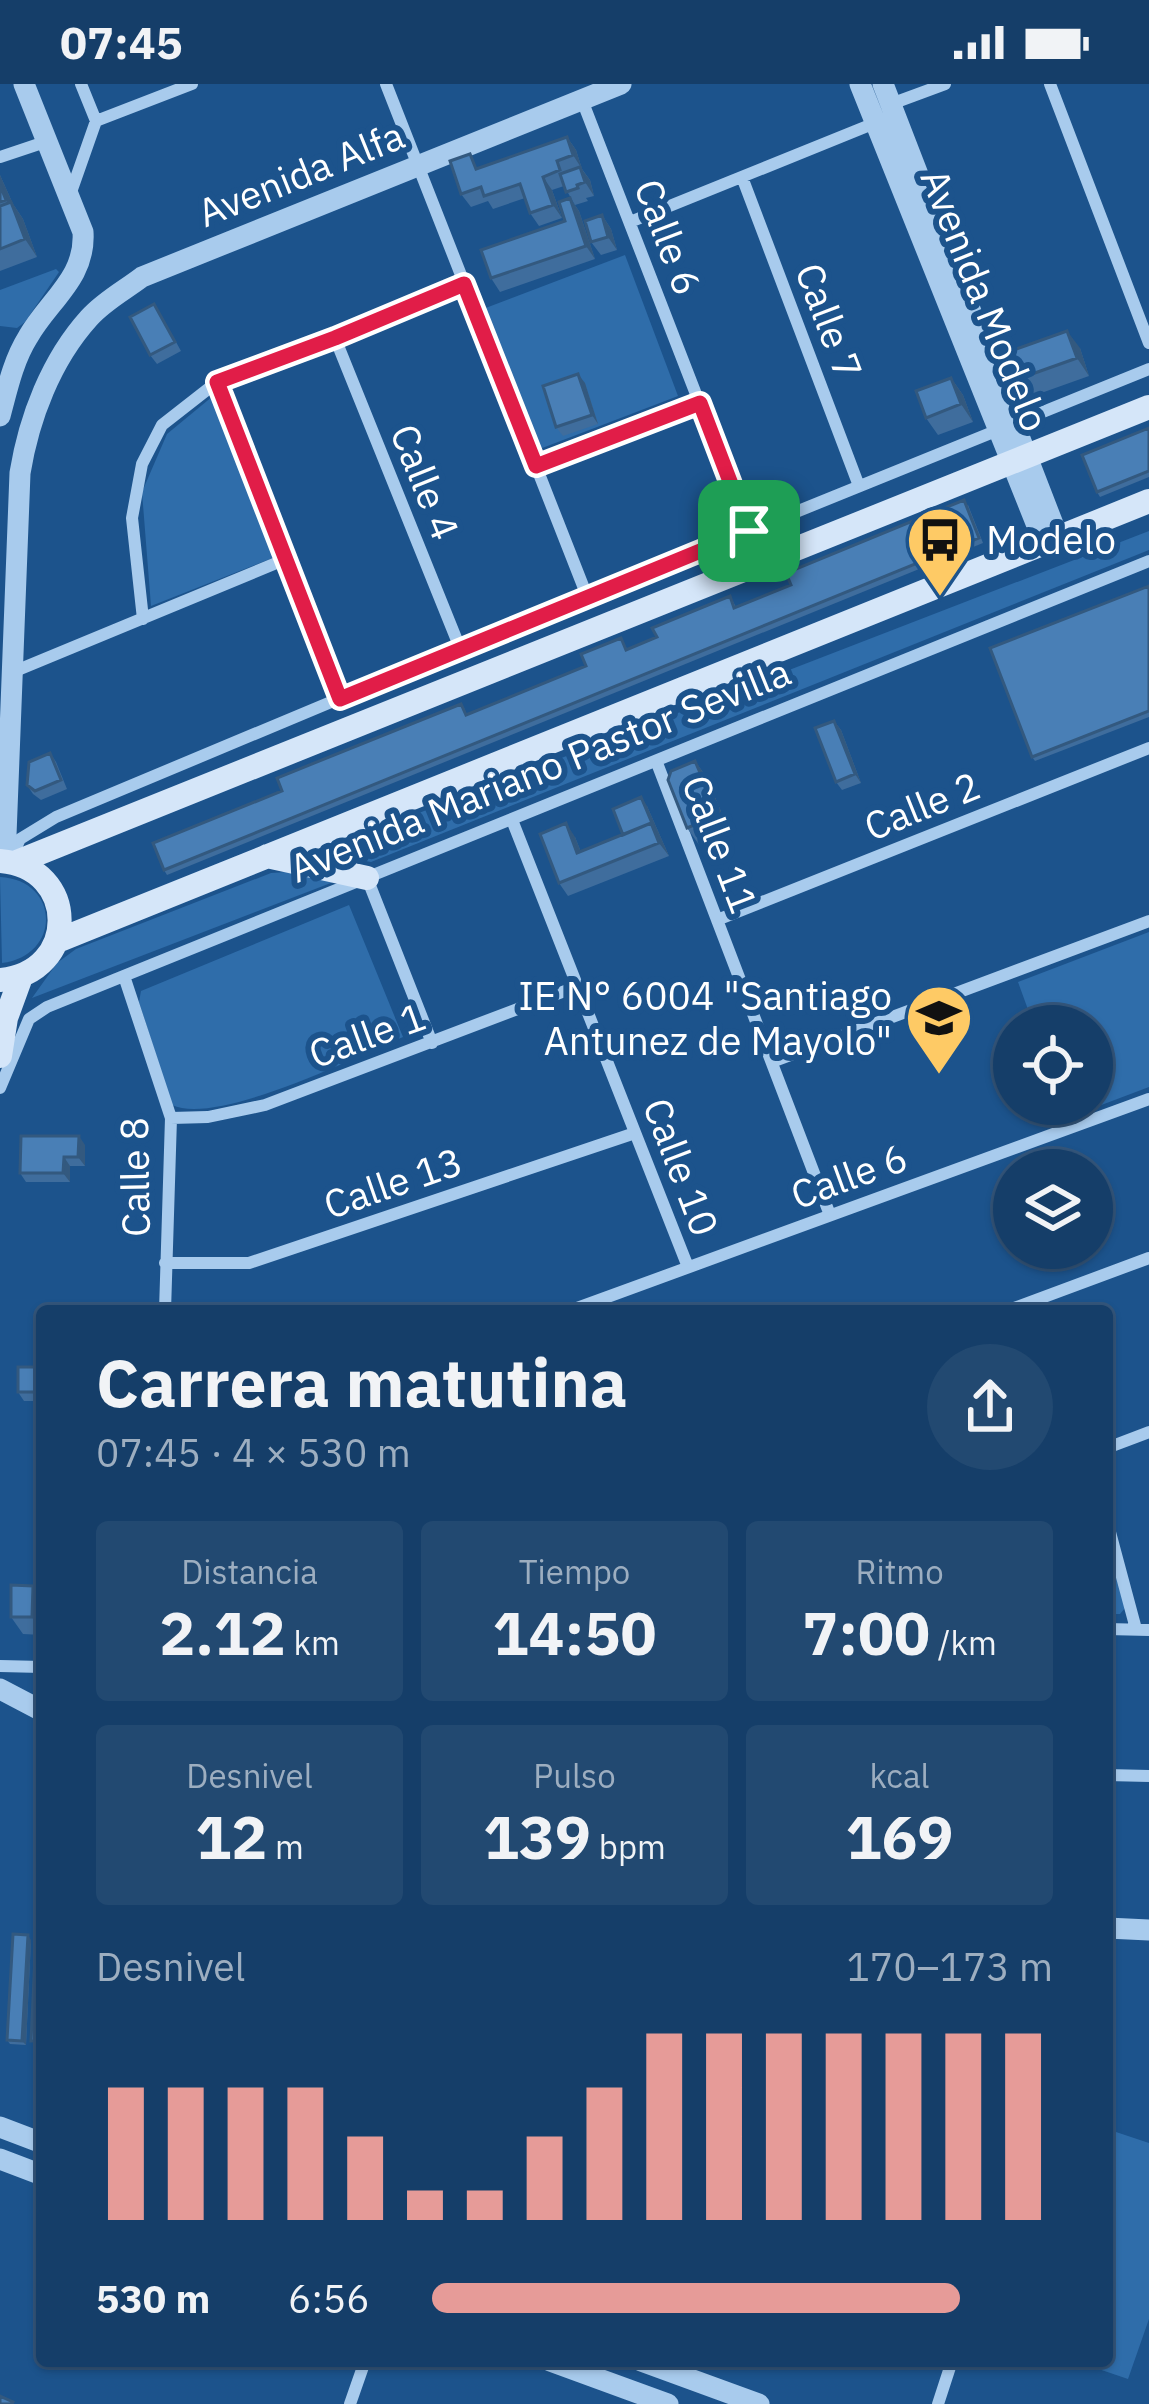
<!DOCTYPE html>
<html lang="es">
<meta charset="utf-8">
<style>
:root{--surface:#153e69;--page:#224971;--text:#f1f3f6;--muted:#9daec0;--line:#34577d;--accent:#e69b98}
body{margin:0;font-family:"IBM Plex Sans",sans-serif;background:var(--page);color:var(--text);height:100vh;display:flex;flex-direction:column;font-size:45px;white-space:nowrap}
*{box-sizing:border-box;margin:0}
p{font-size:39px;color:var(--muted)}
.icon{flex:none;width:66px;height:66px;fill:none;stroke:currentColor;stroke-width:2;stroke-linecap:round;stroke-linejoin:round}
.map{position:relative;flex:1;overflow:hidden}
.details{position:absolute;left:36px;top:1221px;width:1077px;height:1062px;display:flex;flex-direction:column;background:var(--surface);border-radius:12px;box-shadow:0 3px 9px #0004,0 0 0 3px var(--line)}
.details>*{flex:none}
.buttons{position:absolute;left:993px;top:921px;display:grid;gap:24px}
.buttons a{display:grid;place-items:center;width:120px;height:120px;border-radius:50%;background:var(--surface);box-shadow:0 3px 9px #0004,0 0 0 3px var(--line);font-size:60px}
.pin{position:absolute;display:grid;place-items:center;width:102px;height:102px;color:#fff;margin:-51px;border-radius:24px;box-shadow:0 6px 18px #0006}
.round{display:grid;place-items:center;flex:none;width:126px;height:126px;border-radius:63px;background:var(--page)}
.headline{display:flex;align-items:center;justify-content:space-between;height:204px;padding:0 60px}
h1{font-size:66px;font-weight:800;line-height:90px}
.metrics{display:grid;grid-template-columns:repeat(3,1fr);gap:18px;height:204px;padding:12px 60px}
.metrics div{display:grid;align-content:center;border-radius:12px;background:var(--page);text-align:center}
.metrics b{font-size:60px;font-weight:800}
.metrics small{font-size:33px;font-weight:400}
.metrics p{font-size:33px}
.chart{height:336px;padding:24px 60px}
.chart p{display:flex;justify-content:space-between}
.chart svg{width:100%;height:216px;margin-top:12px;stroke:var(--accent);stroke-width:6}
ul{padding:0 60px;list-style:none;font-size:39px}
li{display:grid;grid-template-columns:192px 144px 1fr;align-items:center;height:90px}
li i{height:30px;border-radius:15px;background:var(--accent)}
.status{display:flex;justify-content:space-between;align-items:center;height:84px;padding:0 60px;background:var(--surface);direction:ltr}
.status svg{height:33px;fill:currentColor}
.map>svg:first-child{display:block}
.green{fill:#2f6daa}
.lines{fill:none;stroke-linecap:round;stroke-linejoin:round}
.minor{stroke:#a8cbed;stroke-width:12}
.tertiary{stroke:#a8cbed;stroke-width:21}
.secondary{stroke:#d5e6f9;stroke-width:24}
.wall{fill:#3f6d9d}
.shaded-wall{fill:#33597f}
.building{fill:#497fb6;stroke:#33597f;stroke-width:3}
.route-casing{stroke:#fff;stroke-width:24}
.route{stroke:#e11d48;stroke-width:15}
.labels{text-anchor:middle;stroke-width:12;stroke-linejoin:round;paint-order:stroke}
.street-label{font-size:39px;fill:#fff;stroke:#1c538c}
.poi-label{font-size:39px;fill:#fff;stroke:#1c538c;text-anchor:start}
</style>
<div class="status"><b>07:45</b><svg viewBox="0 0 49 12"><path d="M0 12V9h3v3zM5 12V6h3v6zM10 12V3h3v9zM15 12V0h3v12zM26 1h20v11H26zM47 4h2v5h-2z"/></svg></div>
<div class="map">
<svg width="1149" height="2320" viewBox="0 0 1149 2320">
<rect width="100%" height="100%" fill="#1c538c"/>
<path class="green" d="M 625,171 L 678,312 L 537,366 L 483,225 Z
M 56,185 L 59,188 L 25,238 L 17,244 L 0,242 L 0,206 Z
M 213,312 L 275,473 L 151,522 L 142,408 L 167,350 Z
M 1149,447 L 1149,466 L 371,778 L 318,768 Z
M 286,788 L 336,797 L 32,914 L 57,879 L 76,865 L 271,789 Z
M 0,793 C 60,796 62,871 2,879 Z
M 349,821 L 403,953 C 356,973 217,1042 172,1021 L 139,918 L 141,907 Z
M 1149,848 L 1149,1003 L 1067,1034 L 1062,1020 L 1092,1020 L 1092,942 L 1034,942 L 1018,898 Z
M 1107,1457 L 1125,1524 L 1120,1530 L 1107,1530 Z
M 1107,2045 L 1149,2059 L 1149,2235 L 1128,2295 L 1075,2277 L 1107,2277 Z"/>
<g class="lines">
<path class="minor" d="M 386,0 L 587,512
M 1050,0 L 1149,259
M 582,16 L 749,447
M 891,20 L 945,0
M 96,37 L 192,0
M 0,73 L 48,57
M 742,93 L 859,402
M 70,111 L 96,37 L 81,0
M 630,138 L 875,39
M 335,254 L 460,564
M 217,298 L 341,615
M 535,382 L 699,319
M 143,535 L 132,434 L 142,380 L 162,341 L 217,298 L 335,254 L 463,200
M 13,588 L 286,475
M 657,679 L 830,1131
M 512,736 L 688,1183
M 10,776 L 20,755 L 56,733 L 460,564 L 1149,285
M 367,794 L 432,959
M 717,836 L 1149,664
M 124,892 L 171,1034 L 165,1227
M 772,978 L 1149,837
M 0,1004 L 29,935 L 47,923 L 1149,477
M 171,1034 L 208,1033 L 265,1021 L 578,902
M 165,1179 L 249,1179 L 635,1049
M 569,1227 L 1149,1015
M 1006,1227 L 1149,1174
M 1107,1364 L 1149,1348
M 1107,1437 L 1136,1545
M 1107,1545 L 1149,1546
M 0,1582 L 42,1583
M 1107,1691 L 1149,1692
M 350,2320 L 365,2277
M 938,2320 L 952,2277"/>
<path class="tertiary" d="M 860,0 L 1044,459
M 883,0 L 1058,453
M 0,332 C 7,306 13,277 28,253 C 49,216 86,194 83,148 L 24,0
M 5,777 L 20,389 C 29,334 51,276 89,234 C 104,217 125,206 142,193 L 621,0
M 0,1605 L 42,1627
M 1107,1844 L 1149,1846
M 0,2043 L 42,2059
M 0,2075 L 42,2091
M 550,2277 L 668,2320
M 641,2277 L 759,2320"/>
<path class="secondary" d="M 267,772 L 367,794
M 0,777 C 79,783 80,889 0,896
M 17,778 L 1149,323
M 57,857 L 1149,417
M 0,972 L 6,934 L 21,893"/>
</g>
<path class="wall" d="M 567,53 L 576,66 L 582,85 L 590,96 L 594,112 L 586,114 L 588,117 L 575,121 L 564,102 L 552,106 L 562,134 L 539,142 L 530,129 L 525,114 L 493,125 L 488,117 L 471,123 L 461,110 L 480,84 Z
M 0,91 L 13,120 L 23,135 L 37,173 L 0,187 Z
M 570,114 L 579,127 L 595,175 L 500,208 L 491,194 L 565,137 Z
M 602,131 L 611,145 L 617,166 L 601,171 L 591,158 Z
M 160,229 L 181,267 L 157,280 L 150,271 Z
M 1080,264 L 1089,292 L 1030,313 L 1018,295 Z
M 951,294 L 963,311 L 973,338 L 938,351 L 926,334 Z
M 585,299 L 598,340 L 563,352 L 556,343 Z
M 1149,344 L 1149,393 L 1100,413 L 1097,408 Z
M 968,421 L 983,459 L 167,791 L 164,786 L 282,707 L 464,624 L 467,631 L 586,582 L 621,554 L 627,565 L 657,553 L 730,512 L 736,523 L 791,501 Z
M 1149,502 L 1149,633 L 1035,677 L 1032,673 Z
M 834,637 L 841,646 L 861,699 L 842,706 L 836,698 Z
M 50,669 L 56,678 L 67,705 L 41,716 L 33,710 L 27,701 Z
M 695,677 L 707,694 L 730,749 L 700,762 L 687,744 Z
M 647,722 L 669,772 L 568,812 L 559,799 L 575,753 L 581,768 L 623,751 Z
M 85,1061 L 85,1082 L 70,1082 L 70,1098 L 26,1098 L 20,1089 Z
M 42,1285 L 42,1317 L 24,1317 L 18,1308 Z
M 42,1514 L 42,1551 L 23,1550 L 11,1533 Z
M 31,1856 L 26,1961 L 10,1960 L 7,1956 Z"/>
<path class="shaded-wall" d="M 567,53 L 576,66 L 582,85 L 573,71 Z
M 580,83 L 590,96 L 594,112 L 585,98 Z
M 0,91 L 13,120 L 23,135 L 37,173 L 25,155 L 16,130 L 6,116 L 0,101 Z
M 543,93 L 552,106 L 562,134 L 553,121 Z
M 570,114 L 579,127 L 595,175 L 586,162 Z
M 602,131 L 611,145 L 617,166 L 608,153 Z
M 1067,247 L 1080,264 L 1089,292 L 1077,274 Z
M 578,290 L 585,299 L 598,340 L 592,331 Z
M 951,294 L 963,311 L 973,338 L 961,320 Z
M 834,637 L 841,646 L 861,699 L 855,690 Z
M 695,677 L 707,694 L 730,749 L 718,731 Z
M 641,713 L 647,722 L 669,772 L 659,759 Z
M 566,739 L 575,753 L 587,783 L 577,769 Z
M 79,1052 L 85,1061 L 85,1082 L 78,1073 Z
M 64,1073 L 70,1082 L 70,1098 L 63,1089 Z
M 33,1502 L 42,1514 L 42,1547 L 32,1533 Z
M 28,1851 L 31,1856 L 26,1961 L 22,1957 Z"/>
<path class="building" d="M 567,53 L 573,71 L 557,77 L 560,86 L 543,93 L 553,121 L 530,129 L 520,100 L 484,112 L 481,103 L 461,110 L 450,77 L 470,70 L 476,85 Z
M 580,83 L 585,98 L 577,101 L 578,104 L 566,108 L 560,90 Z
M 0,101 L 6,116 L 0,118 Z
M 570,114 L 586,162 L 491,194 L 481,166 L 565,137 L 559,118 Z
M 11,118 L 25,155 L 0,165 L 0,122 Z
M 602,131 L 608,153 L 591,158 L 585,137 Z
M 154,220 L 175,258 L 150,271 L 130,233 Z
M 1067,247 L 1077,274 L 1018,295 L 1008,268 Z
M 578,290 L 592,331 L 556,343 L 543,302 Z
M 951,294 L 961,320 L 926,334 L 916,307 Z
M 1149,344 L 1149,387 L 1097,408 L 1082,371 Z
M 964,416 L 979,454 L 164,786 L 153,759 L 282,707 L 277,694 L 461,620 L 466,631 L 586,582 L 581,570 L 621,554 L 626,566 L 657,553 L 652,544 L 730,512 L 734,524 L 791,501 L 786,489 Z
M 1149,502 L 1149,627 L 1032,673 L 990,564 Z
M 834,637 L 855,690 L 836,698 L 815,644 Z
M 50,669 L 61,696 L 35,707 L 27,701 L 29,678 Z
M 695,677 L 718,731 L 687,744 L 668,696 L 671,687 Z
M 641,713 L 654,744 L 651,739 L 623,751 L 613,725 Z
M 566,739 L 577,769 L 651,739 L 659,759 L 559,799 L 540,750 Z
M 21,1052 L 79,1052 L 78,1073 L 64,1073 L 63,1089 L 20,1089 Z
M 18,1283 L 40,1283 L 40,1308 L 18,1308 Z
M 11,1501 L 33,1502 L 32,1533 L 11,1533 Z
M 13,1850 L 28,1851 L 22,1957 L 7,1956 Z
M 36,1851 L 42,1851 L 42,1957 L 31,1957 Z
M 0,2312 L 13,2318 L 12,2320 L 0,2320 Z"/>
<g class="lines">
<g class="route-casing">
<path id="route" d="M 464,200 L 536,382 L 700,319 L 749,447 L 340,615 L 217,298 L 335,254 Z"/>
</g>
<use href="#route" class="route"/>
</g>
<defs>
<g id="bus-pin" transform="scale(3.45)"><path d="M0 17L-7.5 6A9.5 9.5 0 1 1 7.5 6Z" fill="#feca65" stroke="#1c538c"/><path d="M-5-6H5V4H4V6H2V4H-2V6H-4V4H-5ZM-3.5-4V0h7V-4ZM-3.5 1.2v1.5H-2V1.2ZM2 1.2v1.5H3.5V1.2Z" fill="#111"/></g>
<g id="school-pin" transform="scale(3.45)"><path d="M0 17L-7.5 6A9.5 9.5 0 1 1 7.5 6Z" fill="#feca65" stroke="#1c538c"/><path d="M0-5L7-2L0 1L-7-2ZM-4 1L0 2.5L4 1V4Q0 6-4 4Z" fill="#111"/></g>
</defs>
<g fill-rule="evenodd">
<use href="#bus-pin" x="940" y="456"/>
<use href="#school-pin" x="939" y="934"/>
</g>
<g class="labels">
<g class="street-label">
<text transform="translate(301 90) rotate(-22)" y="14">Avenida Alfa</text>
<text transform="translate(668 153) rotate(69)" y="14">Calle 6</text>
<text transform="translate(985 216) rotate(68)" y="14">Avenida Modelo</text>
<text transform="translate(829 237) rotate(69)" y="14">Calle 7</text>
<text transform="translate(425 398) rotate(68)" y="14">Calle 4</text>
<text transform="translate(540 686) rotate(-22)" y="14">Avenida Mariano Pastor Sevilla</text>
<text transform="translate(922 722) rotate(-22)" y="14">Calle 2</text>
<text transform="translate(720 760) rotate(69)" y="14">Calle 11</text>
<text transform="translate(367 951) rotate(-20)" y="14">Calle 1</text>
<text transform="translate(681 1083) rotate(69)" y="14">Calle 10</text>
<text transform="translate(849 1092) rotate(-20)" y="14">Calle 6</text>
<text transform="translate(135 1093) rotate(-91)" y="14">Calle 8</text>
<text transform="translate(393 1099) rotate(-19)" y="14">Calle 13</text>
</g>
<g class="poi-label">
<text x="986" y="470">Modelo</text>
<text x="892" y="926" text-anchor="end">IE N° 6004 "Santiago<tspan x="892" dy="45">Antunez de Mayolo"</tspan></text>
</g>
</g>
</svg>
<div class="buttons">
<a><svg class="icon" aria-label="locate" viewBox="0 0 24 24"><circle cx="12" cy="12" r="6"/><path d="M12 2v4M12 18v4M2 12h4M18 12h4"/></svg></a>
<a><svg class="icon" aria-label="layers" viewBox="0 0 24 24"><path d="M12 4l9 5-9 5-9-5zM3 14l9 5 9-5"/></svg></a>
</div>
<div class="pin" style="left:749px;top:447px;background:#1e9e55"><svg class="icon" aria-label="arrive" viewBox="0 0 24 24"><path d="M6 21V4h12l-3 4 3 4H6"/></svg></div>
<section class="details">
<div class="headline"><div><h1>Carrera matutina</h1><p>07:45 · 4 × 530 m</p></div><a class="round"><svg class="icon" aria-label="share" viewBox="0 0 24 24"><path d="M12 15V3M7 8l5-5 5 5M5 13v7h14v-7"/></svg></a></div>
<div class="metrics">
<div><p>Distancia</p><b>2.12<small> km</small></b></div>
<div><p>Tiempo</p><b>14:50</b></div>
<div><p>Ritmo</p><b>7:00<small> /km</small></b></div>
</div>
<div class="metrics">
<div><p>Desnivel</p><b>12<small> m</small></b></div>
<div><p>Pulso</p><b>139<small> bpm</small></b></div>
<div><p>kcal</p><b>169</b></div>
</div>
<div class="chart"><p><span>Desnivel</span>170–173 m</p>
<svg viewBox="0 0 160 44" preserveAspectRatio="none"><path d="M5 44V17M15 44V17M25 44V17M35 44V17M45 44V27M55 44V38M65 44V38M75 44V27M85 44V17M95 44V6M105 44V6M115 44V6M125 44V6M135 44V6M145 44V6M155 44V6"/></svg>
</div>
<ul>
<li><b>530 m</b>6:56<i style="width:85%"></i></li>
</ul>
</section>
</div>
